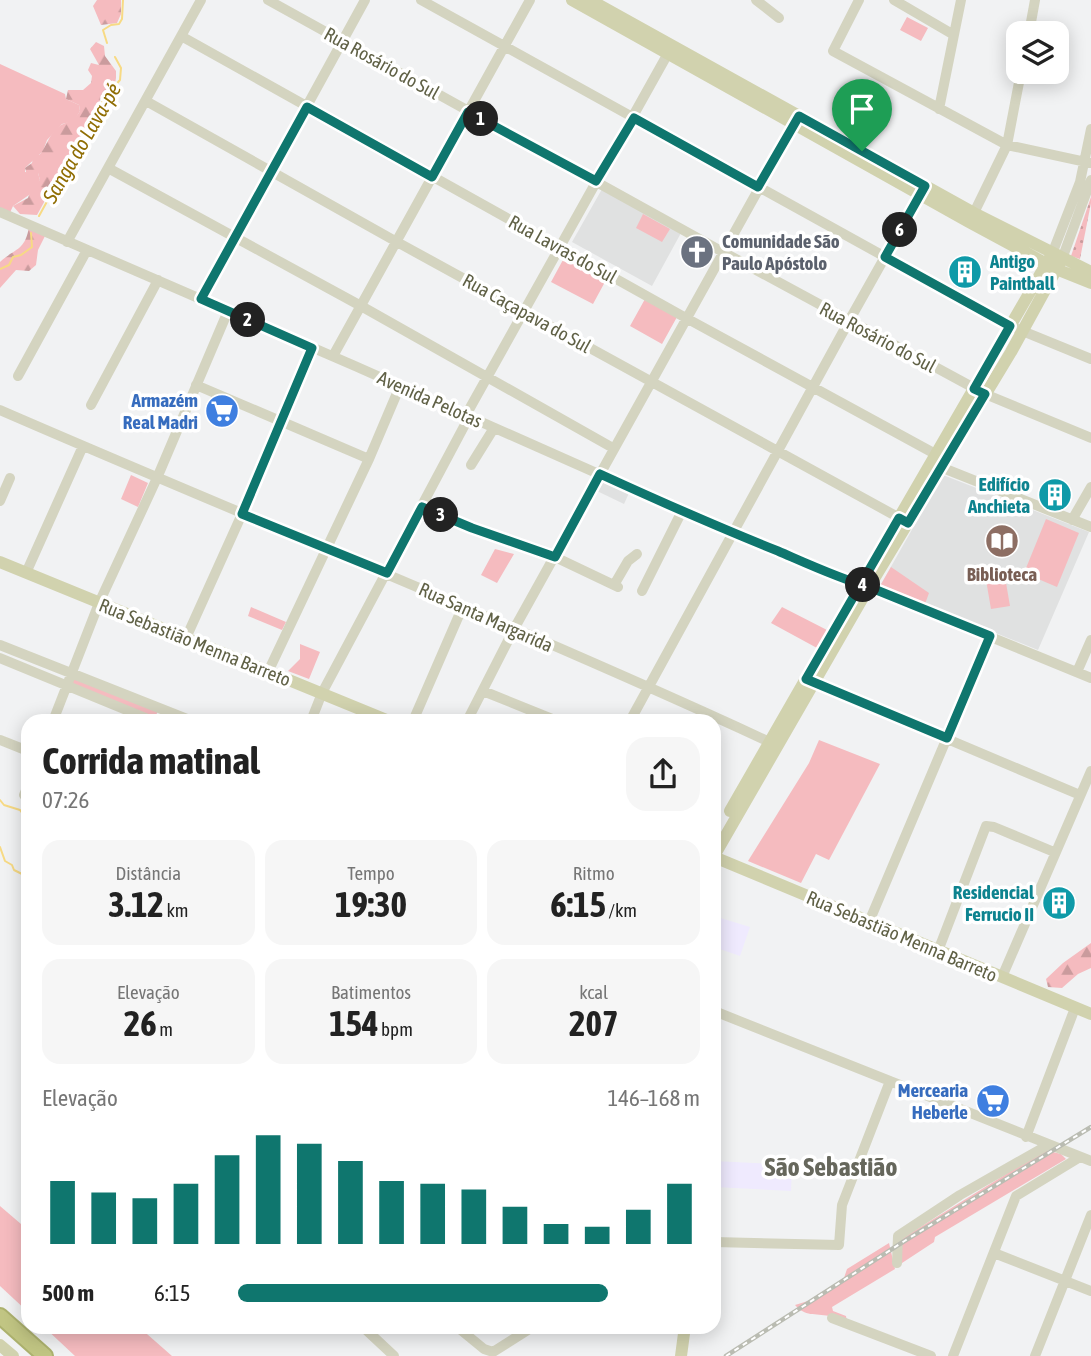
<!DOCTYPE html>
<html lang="pt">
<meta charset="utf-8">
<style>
:root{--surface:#fff;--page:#f6f6f6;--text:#222;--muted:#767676;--accent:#0f766e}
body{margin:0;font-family:"Asap Condensed",sans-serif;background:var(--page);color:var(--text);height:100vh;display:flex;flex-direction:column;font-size:26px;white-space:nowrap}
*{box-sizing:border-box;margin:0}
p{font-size:23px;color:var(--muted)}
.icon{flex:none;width:38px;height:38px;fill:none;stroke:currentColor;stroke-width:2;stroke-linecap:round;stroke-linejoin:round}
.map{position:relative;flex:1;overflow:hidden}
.panel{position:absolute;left:21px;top:714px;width:700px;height:620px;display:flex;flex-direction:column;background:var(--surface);border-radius:21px;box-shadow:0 4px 18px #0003}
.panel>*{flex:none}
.buttons{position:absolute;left:1006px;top:21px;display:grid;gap:14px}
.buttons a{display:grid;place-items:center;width:63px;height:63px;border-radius:14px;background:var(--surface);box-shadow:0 4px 18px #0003;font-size:35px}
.pin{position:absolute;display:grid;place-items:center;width:60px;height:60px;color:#fff;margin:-72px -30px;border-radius:50% 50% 50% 0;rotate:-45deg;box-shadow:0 0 7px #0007}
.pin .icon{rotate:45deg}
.km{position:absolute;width:35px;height:35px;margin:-18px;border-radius:50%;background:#222;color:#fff;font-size:19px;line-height:35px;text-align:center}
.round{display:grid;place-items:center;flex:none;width:74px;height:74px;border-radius:21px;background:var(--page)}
.headline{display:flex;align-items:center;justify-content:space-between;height:119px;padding:0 21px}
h1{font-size:38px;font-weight:700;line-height:52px}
.metrics{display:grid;grid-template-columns:repeat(3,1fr);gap:10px;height:119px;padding:7px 21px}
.metrics div{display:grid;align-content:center;border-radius:18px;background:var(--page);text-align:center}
.metrics b{font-size:35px;font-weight:700}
.metrics small{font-size:19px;font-weight:400}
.metrics p{font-size:19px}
.chart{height:196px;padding:14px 21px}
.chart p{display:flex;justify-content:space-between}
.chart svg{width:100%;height:126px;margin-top:7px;stroke:var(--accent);stroke-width:6}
ul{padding:0 21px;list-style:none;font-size:23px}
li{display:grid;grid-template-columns:112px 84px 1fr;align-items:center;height:52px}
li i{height:18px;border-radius:9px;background:var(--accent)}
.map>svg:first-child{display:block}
.commercial{fill:#efeafe}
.education{fill:#e0e1e1}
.green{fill:#f5bbbf}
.forest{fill:url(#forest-firs)}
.garden{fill:url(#garden-dots)}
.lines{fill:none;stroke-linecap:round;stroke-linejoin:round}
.stream{stroke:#f7da84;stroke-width:2}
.highway-casing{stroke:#acb16e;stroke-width:18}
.minor{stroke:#d4d4c0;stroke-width:10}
.major{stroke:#d1d2ae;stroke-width:12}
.highway{stroke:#c1c583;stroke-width:14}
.rail-casing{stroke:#babcb2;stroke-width:4.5}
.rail{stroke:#fff;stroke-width:2;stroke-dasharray:5;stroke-linecap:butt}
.route-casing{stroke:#fff;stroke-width:14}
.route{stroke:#0f766e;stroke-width:9}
.labels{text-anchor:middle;stroke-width:7;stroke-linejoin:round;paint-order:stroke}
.street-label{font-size:19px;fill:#606146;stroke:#fff}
.worship-label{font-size:19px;font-weight:bold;fill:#5b616d;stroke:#fff;text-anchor:start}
.culture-label{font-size:19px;font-weight:bold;fill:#0d838f;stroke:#fff;text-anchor:end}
.shop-label{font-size:19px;font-weight:bold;fill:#366cbe;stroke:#fff;text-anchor:end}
.education-label{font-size:19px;font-weight:bold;fill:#785e54;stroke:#fff}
.water-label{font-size:21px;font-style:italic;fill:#906e04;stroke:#fff}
.district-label{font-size:26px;font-weight:bold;fill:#66675c;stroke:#fff}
</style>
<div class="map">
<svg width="1091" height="1356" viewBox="0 0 1091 1356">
<defs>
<pattern id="forest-firs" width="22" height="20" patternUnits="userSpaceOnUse" patternTransform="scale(1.75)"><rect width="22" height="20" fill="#f5bbbf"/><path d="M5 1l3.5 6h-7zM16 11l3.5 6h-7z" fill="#ca9b9d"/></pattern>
<pattern id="garden-dots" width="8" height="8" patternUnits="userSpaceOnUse" patternTransform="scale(1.75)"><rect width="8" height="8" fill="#f5bbbf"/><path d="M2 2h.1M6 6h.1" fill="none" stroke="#ca9b9d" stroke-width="1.8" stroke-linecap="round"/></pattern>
</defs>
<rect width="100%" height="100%" fill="#f1f2f3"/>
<path class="commercial" d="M 714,916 L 750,927 L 740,956 L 714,947 Z
M 714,1161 L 792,1165 L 791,1191 L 714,1187 Z"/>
<path class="education" d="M 602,189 L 681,233 L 652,286 L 572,242 Z
M 943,475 L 1089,532 L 1038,650 L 880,586 Z
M 602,480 L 629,493 L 624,504 L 597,491 Z"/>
<path class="green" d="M 907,17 L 928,28 L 921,41 L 900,30 Z
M 0,64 L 65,94 L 66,99 L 79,105 L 80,111 L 74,121 L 62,124 L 47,140 L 43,151 L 25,168 L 25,172 L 38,173 L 40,180 L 29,195 L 13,206 L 8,217 L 0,213 Z
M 643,214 L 670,229 L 662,242 L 636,228 Z
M 564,258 L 606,280 L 593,304 L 551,282 Z
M 645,299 L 677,317 L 662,344 L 630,326 Z
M 131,475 L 148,483 L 138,507 L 121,499 Z
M 1046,519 L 1079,533 L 1057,587 L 1024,573 Z
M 495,549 L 514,554 L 497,583 L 481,575 Z
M 891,567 L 929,593 L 925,604 L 880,586 Z
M 1005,577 L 1010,606 L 991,609 L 986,580 Z
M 251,607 L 286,622 L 282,630 L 248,616 Z
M 782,607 L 827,630 L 817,648 L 771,623 Z
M 300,644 L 320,652 L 309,679 L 288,671 L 300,659 Z
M 74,677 L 158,711 L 155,717 L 71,684 Z
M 819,740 L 880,764 L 829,860 L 816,854 L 801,883 L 748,861 L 809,763 Z
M 1045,1150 L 1061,1154 L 1066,1159 L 935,1237 L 934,1242 L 902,1263 L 900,1241 L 906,1236 Z
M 0,1206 L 28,1230 L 28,1312 L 0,1286 Z
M 889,1243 L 895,1269 L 832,1307 L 833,1311 L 846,1316 L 847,1322 C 841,1320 835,1317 829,1316 C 815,1313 805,1317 795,1305 L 808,1301 L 844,1278 L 847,1269 Z
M 44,1327 L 139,1327 L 172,1356 L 75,1356 Z"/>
<path class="forest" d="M 97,0 L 121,0 L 121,14 L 117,23 L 101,25 L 93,6 Z
M 96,42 L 104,46 L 105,56 L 116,71 L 116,78 L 115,84 L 101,98 L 87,134 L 84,139 L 76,144 L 37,215 L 20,214 L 13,206 L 28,198 L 32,186 L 40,180 L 38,173 L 27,175 L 25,168 L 32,163 L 34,153 L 39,155 L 41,153 C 47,144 49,136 57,128 C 67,120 72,124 80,111 L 79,105 L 66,99 L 68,90 L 83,90 L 91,83 L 92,76 L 88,70 L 91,63 L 99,65 L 90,49 Z
M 29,227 L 46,234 L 38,250 L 36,265 L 29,271 L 16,270 L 0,288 L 0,262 C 15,248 25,251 29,227 Z
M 1091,943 L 1091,968 L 1078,974 L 1062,988 L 1048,987 L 1046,979 L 1063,963 Z"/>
<path class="garden" d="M 1091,197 L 1091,203 L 1080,259 L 1071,256 Z"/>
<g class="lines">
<path class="stream" d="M 107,43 L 103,30 L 111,25 L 119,24 L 122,19 L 123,0
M 39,216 L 77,147 L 86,141 L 104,98 L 120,80 L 121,68 L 115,57
M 0,269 L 9,265 L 13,257 L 21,255 L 32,247 L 31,233
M 0,800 L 4,805 L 20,810 L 28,821
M 0,847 L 5,861 L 12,865 L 14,870 L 28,877"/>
<g class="highway-casing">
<path id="highway" d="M 0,1316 L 45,1356"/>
</g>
<path class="minor" d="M 268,0 L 723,252 L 985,394 L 1091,438
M 421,0 L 1010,326 L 1091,359
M 756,0 L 779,18
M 859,0 L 833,51 L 1007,145 L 1091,163
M 894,0 L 954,35
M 1029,33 L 1035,0
M 181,36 L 686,318 L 939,456
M 146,101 L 397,242 L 905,521
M 939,109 L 961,0
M 108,168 L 361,306 L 613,448
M 0,212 L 355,366 L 682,511 L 1091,678
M 971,219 L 1007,145 L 1021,72
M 67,242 L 201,0
M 1052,254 L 1080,182 L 1091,129
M 1062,259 L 1091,180
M 201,299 L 365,0
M 333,356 L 530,0
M 18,376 L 87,250
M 196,385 L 369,459
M 91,405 L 158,280
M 0,410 C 258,522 519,626 774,744
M 466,415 L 671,48
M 937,463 L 948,470 L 1091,527
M 471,465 L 494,428
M 0,501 L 10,478
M 422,507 L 472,528 L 555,557 L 618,587
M 1072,520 L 1091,487
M 26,573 L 83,446
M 614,585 L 628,561 L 637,554
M 642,591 L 682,511
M 186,638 L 242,514 L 312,348
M 0,645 L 192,721
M 0,658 L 153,721
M 268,672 L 369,459 L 400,386
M 1077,672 L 1091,640
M 810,681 L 1080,795
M 483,691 L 557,721
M 53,721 L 99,603 L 157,478 L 228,311
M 311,721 L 322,693 L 469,417
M 413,721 L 463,606
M 467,721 L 514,629 L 797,120
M 630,721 L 849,321 L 922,191
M 0,740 L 28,751
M 24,795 L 28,786
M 869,922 L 990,636
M 938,951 L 986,826 L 994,827 L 1054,852
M 1002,977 L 1091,771
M 714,1011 L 1091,1161
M 1026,1137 L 1075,1008
M 714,1242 L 839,1245 L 842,1205 L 890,1081
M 994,1253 L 1091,1291
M 897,1263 L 898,1236 L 960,1195 L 1048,1145
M 832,1318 L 931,1356
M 362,1326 L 394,1356
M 456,1326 L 484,1349 L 493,1352 L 534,1326
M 953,1356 L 1016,1196 L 1080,1157
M 1035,1356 L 1091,1215"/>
<path class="major" d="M 572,0 L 969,222 L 1056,269 L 1091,283
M 590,0 L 974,213 L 1091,272
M 0,562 L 389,721
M 845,611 L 1052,254
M 730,811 L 815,663
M 714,856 L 869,587 L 1011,352 L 1062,259
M 714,857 L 1091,1014
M 0,1345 L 13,1356
M 681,1356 L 685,1326"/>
<use href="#highway" class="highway"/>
<g class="rail-casing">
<path id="rail" d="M 726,1356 L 906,1240 L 1091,1127"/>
</g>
<use href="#rail" class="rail"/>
</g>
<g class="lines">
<g class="route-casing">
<path id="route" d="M 862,151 L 799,116 L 758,187 L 634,118 L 596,181 L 468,112 L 432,177 L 307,107 L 201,299 L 312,348 L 242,514 L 387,573 L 422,507 L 472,528 L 555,557 L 600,474 C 659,501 718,527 778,551 C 808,564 838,578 869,587 L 990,636 L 947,738 L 806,679 L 899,518 L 908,523 L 985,394 L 974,389 L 1010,326 L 885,257 L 925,186 L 862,151"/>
</g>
<use href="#route" class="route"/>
</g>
<defs>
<g id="church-disc" transform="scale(1.75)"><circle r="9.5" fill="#6b7280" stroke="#fff"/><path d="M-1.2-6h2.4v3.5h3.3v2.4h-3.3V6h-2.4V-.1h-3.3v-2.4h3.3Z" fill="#fff"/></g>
<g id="building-disc" transform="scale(1.75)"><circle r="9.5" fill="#0f9aa8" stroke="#fff"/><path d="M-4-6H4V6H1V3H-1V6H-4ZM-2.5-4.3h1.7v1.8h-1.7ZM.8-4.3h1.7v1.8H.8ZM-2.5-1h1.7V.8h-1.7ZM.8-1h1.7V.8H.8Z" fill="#fff"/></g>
<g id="supermarket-disc" transform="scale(1.75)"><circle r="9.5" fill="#3f7fe0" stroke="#fff"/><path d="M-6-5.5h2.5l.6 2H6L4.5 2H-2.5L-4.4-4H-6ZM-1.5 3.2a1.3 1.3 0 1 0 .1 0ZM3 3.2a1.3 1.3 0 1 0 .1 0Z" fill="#fff"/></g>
<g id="library-disc" transform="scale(1.75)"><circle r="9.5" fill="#8d6e63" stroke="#fff"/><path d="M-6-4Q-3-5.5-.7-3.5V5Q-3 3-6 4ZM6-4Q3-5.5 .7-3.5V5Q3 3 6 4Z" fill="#fff"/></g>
</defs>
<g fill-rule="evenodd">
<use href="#church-disc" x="697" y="252"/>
<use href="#building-disc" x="965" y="272"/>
<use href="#supermarket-disc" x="222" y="411"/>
<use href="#building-disc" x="1055" y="495"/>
<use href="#library-disc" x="1002" y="541"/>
<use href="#building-disc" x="1059" y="903"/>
<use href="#supermarket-disc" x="993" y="1101"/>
</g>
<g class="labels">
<g class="street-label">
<text transform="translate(382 63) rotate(29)" y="7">Rua Rosário do Sul</text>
<text transform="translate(563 249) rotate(29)" y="7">Rua Lavras do Sul</text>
<text transform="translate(527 313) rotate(29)" y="7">Rua Caçapava do Sul</text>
<text transform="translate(878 337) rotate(28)" y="7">Rua Rosário do Sul</text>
<text transform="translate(430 399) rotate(24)" y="7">Avenida Pelotas</text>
<text transform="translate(486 617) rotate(24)" y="7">Rua Santa Margarida</text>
<text transform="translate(195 642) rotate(22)" y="7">Rua Sebastião Menna Barreto</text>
<text transform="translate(902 936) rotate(23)" y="7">Rua Sebastião Menna Barreto</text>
</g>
<g class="worship-label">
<text x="722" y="248">Comunidade São<tspan x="722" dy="22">Paulo Apóstolo</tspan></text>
</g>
<g class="culture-label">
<text x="990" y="268" text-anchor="start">Antigo<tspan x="990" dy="22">Paintball</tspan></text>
<text x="1030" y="491">Edifício<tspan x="1030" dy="22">Anchieta</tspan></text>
<text x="1034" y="899">Residencial<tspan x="1034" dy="22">Ferrucio II</tspan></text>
</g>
<g class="shop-label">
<text x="198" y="407">Armazém<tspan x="198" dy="22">Real Madri</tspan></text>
<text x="968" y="1097">Mercearia<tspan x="968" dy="22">Heberle</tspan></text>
</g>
<g class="education-label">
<text x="1002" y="581">Biblioteca</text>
</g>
<g class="water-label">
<text transform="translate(82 143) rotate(-60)" y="7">Sanga do Lava-pé</text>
</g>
<g class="district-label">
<text x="831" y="1176">São Sebastião</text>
</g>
</g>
</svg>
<div class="buttons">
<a><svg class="icon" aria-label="layers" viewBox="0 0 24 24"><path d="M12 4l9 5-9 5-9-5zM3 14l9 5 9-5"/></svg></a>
</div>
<div class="pin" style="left:862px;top:151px;background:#1e9e55"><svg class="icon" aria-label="arrive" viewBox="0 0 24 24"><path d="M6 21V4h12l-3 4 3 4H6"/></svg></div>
<b class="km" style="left:481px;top:119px">1</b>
<b class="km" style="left:248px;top:320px">2</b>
<b class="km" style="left:441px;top:515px">3</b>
<b class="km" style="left:863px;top:585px">4</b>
<b class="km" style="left:900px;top:230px">6</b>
<section class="panel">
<div class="headline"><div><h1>Corrida matinal</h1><p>07:26</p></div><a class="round"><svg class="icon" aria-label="share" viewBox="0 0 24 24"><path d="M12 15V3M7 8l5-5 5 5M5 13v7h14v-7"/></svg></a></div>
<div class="metrics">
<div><p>Distância</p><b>3.12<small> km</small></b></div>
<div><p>Tempo</p><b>19:30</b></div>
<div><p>Ritmo</p><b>6:15<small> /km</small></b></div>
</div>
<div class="metrics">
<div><p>Elevação</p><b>26<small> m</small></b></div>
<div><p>Batimentos</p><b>154<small> bpm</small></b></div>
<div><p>kcal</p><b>207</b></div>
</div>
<div class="chart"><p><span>Elevação</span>146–168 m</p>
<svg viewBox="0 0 160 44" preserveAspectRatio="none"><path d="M5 44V22M15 44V26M25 44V28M35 44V23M45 44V13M55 44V6M65 44V9M75 44V15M85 44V22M95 44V23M105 44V25M115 44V31M125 44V37M135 44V38M145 44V32M155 44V23"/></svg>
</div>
<ul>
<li><b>500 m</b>6:15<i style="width:80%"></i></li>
</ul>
</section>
</div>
